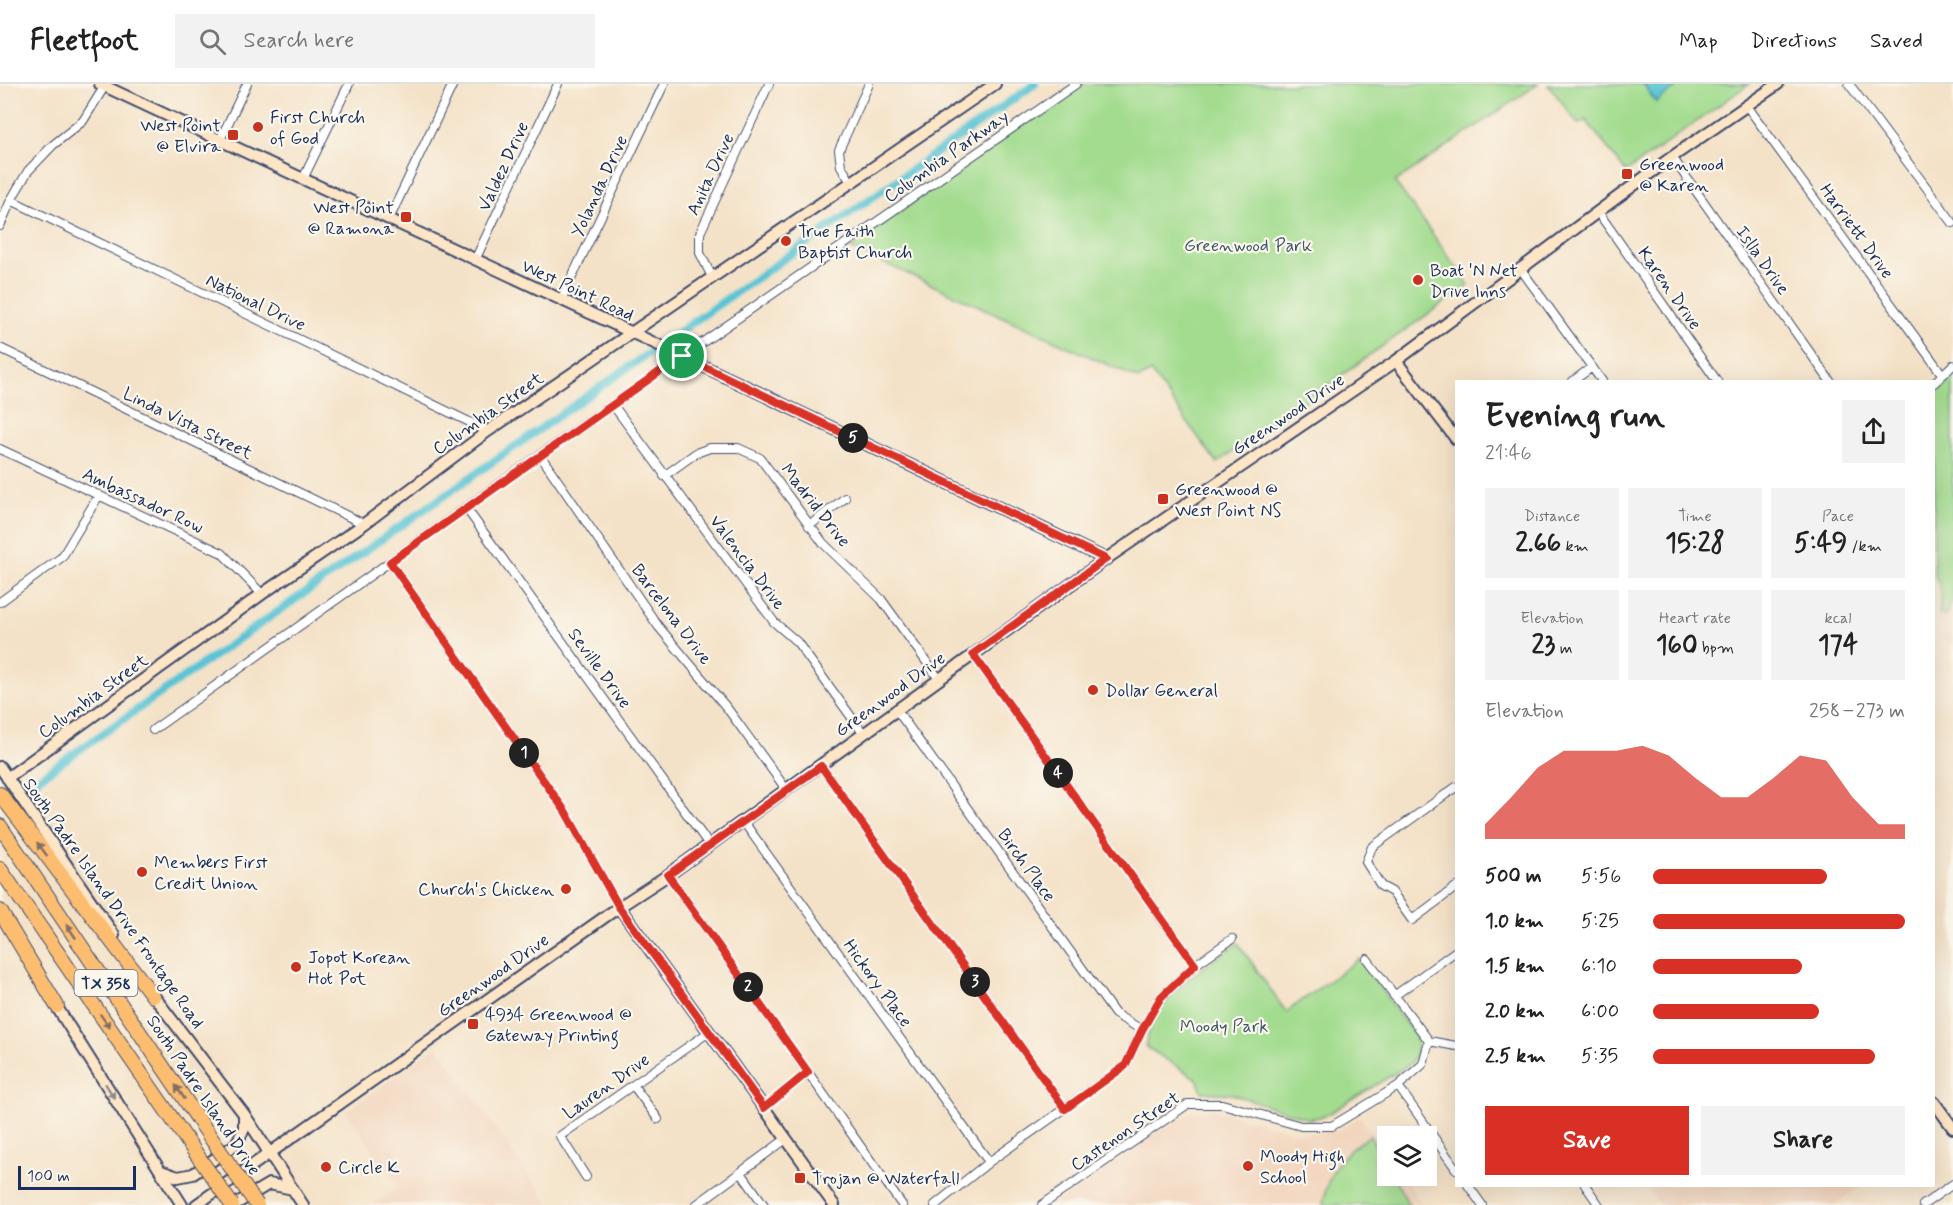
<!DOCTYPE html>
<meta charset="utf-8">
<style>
:root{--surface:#fff;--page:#f2f2f2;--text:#222;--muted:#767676;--line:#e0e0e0;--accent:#d93025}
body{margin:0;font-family:Mynerve,sans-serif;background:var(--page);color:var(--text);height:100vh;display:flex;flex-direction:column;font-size:22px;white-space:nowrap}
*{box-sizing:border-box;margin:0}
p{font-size:20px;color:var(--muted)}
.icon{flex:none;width:33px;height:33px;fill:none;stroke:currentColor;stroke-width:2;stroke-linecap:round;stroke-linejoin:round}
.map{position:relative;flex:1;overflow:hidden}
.details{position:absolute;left:1455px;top:296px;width:480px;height:807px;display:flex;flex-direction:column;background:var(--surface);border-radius:0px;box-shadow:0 6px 24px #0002}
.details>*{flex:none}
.buttons{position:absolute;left:1377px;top:1042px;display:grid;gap:12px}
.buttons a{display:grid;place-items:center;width:60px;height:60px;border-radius:0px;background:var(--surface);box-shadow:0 6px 24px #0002;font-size:30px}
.scale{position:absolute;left:18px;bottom:15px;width:118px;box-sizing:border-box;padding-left:6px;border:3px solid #1b2f5e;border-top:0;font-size:16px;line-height:21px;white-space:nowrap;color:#1b2f5e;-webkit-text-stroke:4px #fbf7ec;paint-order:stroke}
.pin{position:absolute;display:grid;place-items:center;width:51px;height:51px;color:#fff;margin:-26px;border:3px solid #fff;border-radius:50%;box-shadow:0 2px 6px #0007}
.km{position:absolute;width:30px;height:30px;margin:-15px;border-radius:50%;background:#222;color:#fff;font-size:16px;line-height:30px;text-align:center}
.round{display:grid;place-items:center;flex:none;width:63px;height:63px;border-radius:0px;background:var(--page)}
.head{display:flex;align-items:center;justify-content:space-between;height:102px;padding:0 30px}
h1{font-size:33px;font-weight:800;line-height:45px}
.stats{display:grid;grid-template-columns:repeat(3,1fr);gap:9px;height:102px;padding:6px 30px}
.stats div{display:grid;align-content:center;border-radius:0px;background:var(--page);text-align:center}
.stats b{font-size:26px;font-weight:800}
.stats small{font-size:16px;font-weight:400}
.stats p{font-size:16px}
.chart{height:168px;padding:12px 30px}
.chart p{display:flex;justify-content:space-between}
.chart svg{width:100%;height:108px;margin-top:6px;fill:var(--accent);opacity:.7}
.primary-button{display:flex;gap:12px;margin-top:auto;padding:12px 30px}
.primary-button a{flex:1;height:69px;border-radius:0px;background:var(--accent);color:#fff;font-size:24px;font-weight:800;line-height:69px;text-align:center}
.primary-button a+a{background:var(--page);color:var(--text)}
ul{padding:0 30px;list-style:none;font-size:20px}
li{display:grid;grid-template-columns:96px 72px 1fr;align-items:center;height:45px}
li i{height:15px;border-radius:8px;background:var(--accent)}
header{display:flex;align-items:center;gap:36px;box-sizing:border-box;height:84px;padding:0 30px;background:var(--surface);border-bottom:2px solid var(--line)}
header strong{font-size:28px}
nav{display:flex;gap:33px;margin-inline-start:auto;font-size:21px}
.search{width:420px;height:54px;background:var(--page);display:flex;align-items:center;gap:15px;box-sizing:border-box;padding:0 21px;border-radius:0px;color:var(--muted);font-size:22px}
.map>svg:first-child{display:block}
.built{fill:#f2d5bd}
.green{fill:#a3dc8f;stroke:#5f8676;stroke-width:1.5}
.water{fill:#5ac4d4;stroke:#3a7a99;stroke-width:1.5}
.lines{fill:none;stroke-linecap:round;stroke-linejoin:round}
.canal{stroke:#5ac4d4;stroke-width:8}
.street-casing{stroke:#3c4a6e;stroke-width:10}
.secondary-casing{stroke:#3c4a6e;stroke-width:14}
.highway-casing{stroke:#3c4a6e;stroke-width:16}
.street{stroke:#fff;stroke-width:8}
.secondary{stroke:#fee5c5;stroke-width:10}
.highway{stroke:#fcbd6f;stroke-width:14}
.highway-bridge-casing{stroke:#3c4a6e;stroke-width:16;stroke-linecap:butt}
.highway-bridge{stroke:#fcbd6f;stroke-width:14}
.oneway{fill:#806f66}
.oneway2{fill:#8c8a92}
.route-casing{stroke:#fff;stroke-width:12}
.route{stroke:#d93025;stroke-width:8}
.poi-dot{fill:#c8321e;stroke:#fbf7ec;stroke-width:2}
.labels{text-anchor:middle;stroke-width:4.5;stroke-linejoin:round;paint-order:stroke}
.shield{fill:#fbf7ec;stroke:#5e6b89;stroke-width:1.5}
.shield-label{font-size:16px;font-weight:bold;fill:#1b2f5e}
.poi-label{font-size:18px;fill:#1b2f5e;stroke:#fbf7ec;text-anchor:start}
.street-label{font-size:18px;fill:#1b2f5e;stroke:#fbf7ec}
.park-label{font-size:18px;fill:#3d5a6a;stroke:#fbf7ec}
</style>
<header>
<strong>Fleetfoot</strong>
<div class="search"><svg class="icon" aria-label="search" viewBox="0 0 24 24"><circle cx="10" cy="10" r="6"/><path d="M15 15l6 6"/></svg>Search here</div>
<nav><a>Map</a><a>Directions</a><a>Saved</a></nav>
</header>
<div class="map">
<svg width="1953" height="1121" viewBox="0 0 1953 1121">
<rect width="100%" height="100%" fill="#fbf7ec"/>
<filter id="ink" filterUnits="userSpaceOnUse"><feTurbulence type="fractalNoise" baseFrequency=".0167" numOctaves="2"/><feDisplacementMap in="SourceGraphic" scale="12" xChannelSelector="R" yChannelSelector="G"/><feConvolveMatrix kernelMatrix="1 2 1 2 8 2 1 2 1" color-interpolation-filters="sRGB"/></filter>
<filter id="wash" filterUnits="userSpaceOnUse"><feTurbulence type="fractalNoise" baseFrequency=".008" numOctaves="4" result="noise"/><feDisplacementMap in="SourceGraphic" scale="24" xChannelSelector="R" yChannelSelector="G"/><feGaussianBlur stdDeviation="1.35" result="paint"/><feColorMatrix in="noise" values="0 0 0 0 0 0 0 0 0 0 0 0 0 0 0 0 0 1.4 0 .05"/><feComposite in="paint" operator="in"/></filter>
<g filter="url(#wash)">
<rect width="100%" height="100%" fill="#f4e2c8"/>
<path class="built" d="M 1953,515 L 1953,561 L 1934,552 L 1934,538 L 1939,529 L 1945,532 Z
M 437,962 L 493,1040 L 550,1121 L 373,1121 L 399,1103 L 346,1027 Z
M 1213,1026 L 1302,1050 L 1338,1047 L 1360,1033 L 1387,1072 L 1388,1092 L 1402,1092 L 1423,1121 L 1054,1121 L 1171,1039 L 1192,1029 Z
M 1644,1101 L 1863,1101 L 1835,1121 L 1659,1121 Z"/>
<path class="green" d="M 1075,0 L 1538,0 L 1395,98 L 1469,201 L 1217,379 L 1151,288 L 1139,295 L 851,164 Z
M 1548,0 L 1749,0 L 1626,88 L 1586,36 L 1578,40 Z
M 1953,287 L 1953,515 L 1945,532 L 1939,529 C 1941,515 1942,504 1934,490 L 1934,307 Z
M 1238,859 L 1286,928 L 1359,875 L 1415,952 C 1419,964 1417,969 1410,980 L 1325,1032 L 1309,1035 L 1232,1010 L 1202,1008 L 1197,995 L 1145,962 C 1157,909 1197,889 1238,859 Z
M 1370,1052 L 1387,1082 L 1388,1092 L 1393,1092 L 1409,1121 L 1323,1121 C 1327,1088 1342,1068 1370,1052 Z"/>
<path class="water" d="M 1643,0 L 1681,0 L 1656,18 Z"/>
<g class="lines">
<path class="canal" d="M 29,701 L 1035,0"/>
</g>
</g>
<g filter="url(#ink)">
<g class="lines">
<g class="street-casing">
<path id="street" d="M 1849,0 L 1953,139
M 1747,22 L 1942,290
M 220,56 L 247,0
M 1672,73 L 1830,297
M 303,95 L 349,0
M 852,100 L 841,82 L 839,66 L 869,0
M 11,116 L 488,347
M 1598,128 L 1717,297
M 389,135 L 453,0
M 0,142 L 11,116 L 28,87 L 53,61 L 83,37 L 106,0
M 475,176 L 558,0
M 1520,184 L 1602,297
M 713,195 L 700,169 L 700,149 L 769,0
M 561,216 L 664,0
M 0,264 L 364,440
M 1573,297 L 1592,283
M 1934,299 L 1953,281
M 613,321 L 774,538 L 797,558 L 863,649
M 0,365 L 222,469 L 262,510
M 540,371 L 658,542 L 727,624 L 786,705
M 664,392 L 696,369 L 710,364 L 738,364 L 760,374 L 823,459 L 881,515 L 939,595
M 466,424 L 710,762
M 809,442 L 845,414
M 390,478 L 565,727 L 619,823
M 0,518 L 62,473 L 99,411
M 973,570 L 1195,881
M 896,625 L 1115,930 L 1142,946
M 153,646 L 540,371 L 1076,0
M 821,682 L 1065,1025
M 1456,703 L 1372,763 L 1366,778 L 1381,802 L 1392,808 L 1412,836 L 1456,803
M 743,737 L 989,1078
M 668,791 L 902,1121
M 1367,875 L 1429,957 L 1456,962
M 1394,912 L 1456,867
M 633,1001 L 658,1035
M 1398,1002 L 1456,1085
M 764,1024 L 808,988
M 742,1090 L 764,1121
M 586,1093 L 560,1052 L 709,948
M 1468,1101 L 1482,1121
M 1585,1101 L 1599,1121
M 696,1121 L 786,1055
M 935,1121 L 989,1078 L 1125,982 L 1142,946 L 1161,913 L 1195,881 L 1232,855
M 1042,1121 L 1188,1020 L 1222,1020 L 1301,1042 L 1332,1042 L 1398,1002 L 1423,980 L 1429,957
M 1923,1121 L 1953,1100"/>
</g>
<g class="secondary-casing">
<path id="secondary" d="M 100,0 L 682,272 L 1106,475
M 1396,277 L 1456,355
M 0,683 L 114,851
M 7,694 L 262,510 L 364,440 L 488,347 L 995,0
M 619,823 L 834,1121
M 150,907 L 244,1030 L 303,1121
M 53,917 L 182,1121
M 1934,1018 L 1953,1044
M 161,1087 L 178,1093 L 193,1090 L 236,1060 L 244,1045 L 244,1030
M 196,1121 L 619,823 L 668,791 L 1106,475 L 1396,277 L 1672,73 L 1778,0
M 234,1121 L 269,1100 L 293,1105"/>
</g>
<g class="highway-casing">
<path id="highway" d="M 0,710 L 153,912
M 0,742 L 213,1057
M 0,785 L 195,1068
M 0,827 L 57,922"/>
</g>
<use href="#street" class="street"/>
<use href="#secondary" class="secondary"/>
<use href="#highway" class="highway"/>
<g class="highway-bridge-casing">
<path id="highway-bridge" d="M 213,1057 L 257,1121
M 195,1068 L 232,1121"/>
</g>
<use href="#highway-bridge" class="highway-bridge"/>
</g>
<defs><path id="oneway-solid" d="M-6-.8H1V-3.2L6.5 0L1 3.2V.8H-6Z" transform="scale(1.5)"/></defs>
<g class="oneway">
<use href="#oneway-solid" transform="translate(42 765) rotate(-127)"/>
<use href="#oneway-solid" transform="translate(71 847) rotate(-124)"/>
<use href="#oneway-solid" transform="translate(105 937) rotate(55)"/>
<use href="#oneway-solid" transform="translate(180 1008) rotate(-124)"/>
</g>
<use class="oneway2" href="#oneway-solid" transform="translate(110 1007) rotate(58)"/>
</g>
<g class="lines" filter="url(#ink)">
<g class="route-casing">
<path id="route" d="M 682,272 L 1106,475 L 973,570 L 1195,881 L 1161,913 L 1142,946 L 1125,982 L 1065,1025 L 821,682 L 668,791 L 808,988 L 764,1024 L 619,823 L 565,727 L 390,478 Z"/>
</g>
<use href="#route" class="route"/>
</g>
<g class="poi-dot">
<circle cx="258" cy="43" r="6"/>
<rect x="227" y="45" width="12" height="12" rx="3"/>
<rect x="1621" y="84" width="12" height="12" rx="3"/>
<rect x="400" y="127" width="12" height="12" rx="3"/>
<circle cx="786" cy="157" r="6"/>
<circle cx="1418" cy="196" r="6"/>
<rect x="1157" y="409" width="12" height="12" rx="3"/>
<circle cx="1093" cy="606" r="6"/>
<circle cx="142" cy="788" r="6"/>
<circle cx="566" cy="805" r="6"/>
<circle cx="296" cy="883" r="6"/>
<rect x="467" y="934" width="12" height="12" rx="3"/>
<circle cx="1248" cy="1082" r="6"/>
<circle cx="326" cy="1083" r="6"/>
<rect x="794" y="1088" width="12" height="12" rx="3"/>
</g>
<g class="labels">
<rect class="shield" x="74.5" y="886" width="63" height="26" rx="4.5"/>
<g class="shield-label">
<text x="106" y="905">TX 358</text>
</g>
<g class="poi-label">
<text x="270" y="39">First Church<tspan x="270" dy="21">of God</tspan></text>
<text x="221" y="47" text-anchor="end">West Point<tspan x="221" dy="21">@ Elvira</tspan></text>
<text x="1639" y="86">Greenwood<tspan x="1639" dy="21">@ Karen</tspan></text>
<text x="394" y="129" text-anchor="end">West Point<tspan x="394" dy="21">@ Ramona</tspan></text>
<text x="798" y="153">True Faith<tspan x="798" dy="21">Baptist Church</tspan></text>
<text x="1430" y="192">Boat 'N Net<tspan x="1430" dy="21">Drive Inns</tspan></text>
<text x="1175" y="411">Greenwood @<tspan x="1175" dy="21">West Point NS</tspan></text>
<text x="1105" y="612">Dollar General</text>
<text x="154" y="784">Members First<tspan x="154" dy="21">Credit Union</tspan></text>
<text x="554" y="811" text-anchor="end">Church's Chicken</text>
<text x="308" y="879">Jopot Korean<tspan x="308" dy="21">Hot Pot</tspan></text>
<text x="485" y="936">4934 Greenwood @<tspan x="485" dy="21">Gateway Printing</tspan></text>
<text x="1260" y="1078">Moody High<tspan x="1260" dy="21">School</tspan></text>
<text x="338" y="1089">Circle K</text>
<text x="812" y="1100">Trojan @ Waterfall</text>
</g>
<g class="street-label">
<text transform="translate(946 72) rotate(-35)" y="6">Columbia Parkway</text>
<text transform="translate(503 82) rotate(-65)" y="6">Valdez Drive</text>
<text transform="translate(710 90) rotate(-65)" y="6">Anita Drive</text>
<text transform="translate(599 102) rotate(-65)" y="6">Yolanda Drive</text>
<text transform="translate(1857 147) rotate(54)" y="6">Harriett Drive</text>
<text transform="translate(1763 176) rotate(55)" y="6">Islla Drive</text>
<text transform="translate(1670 204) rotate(55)" y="6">Karen Drive</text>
<text transform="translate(578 206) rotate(25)" y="6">West Point Road</text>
<text transform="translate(256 218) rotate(26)" y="6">National Drive</text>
<text transform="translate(488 329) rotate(-35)" y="6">Columbia Street</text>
<text transform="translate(1288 330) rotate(-34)" y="6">Greenwood Drive</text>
<text transform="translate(188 339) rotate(26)" y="6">Linda Vista Street</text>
<text transform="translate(143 416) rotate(25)" y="6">Ambassador Row</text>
<text transform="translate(816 421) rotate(52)" y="6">Madrid Drive</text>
<text transform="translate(748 478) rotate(53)" y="6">Valencia Drive</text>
<text transform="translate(672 530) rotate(53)" y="6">Barcelona Drive</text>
<text transform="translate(600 584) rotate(54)" y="6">Seville Drive</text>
<text transform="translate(890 610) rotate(-36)" y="6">Greenwood Drive</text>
<text transform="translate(93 612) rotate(-36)" y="6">Columbia Street</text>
<text transform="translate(1027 781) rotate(54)" y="6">Birch Place</text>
<text transform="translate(114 819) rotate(55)" y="6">South Padre Island Drive Frontage Road</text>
<text transform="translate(493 891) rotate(-35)" y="6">Greenwood Drive</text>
<text transform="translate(878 899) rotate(54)" y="6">Hickory Place</text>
<text transform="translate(606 1002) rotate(-35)" y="6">Lauren Drive</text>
<text transform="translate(204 1011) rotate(56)" y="6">South Padre Island Drive</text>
<text transform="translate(1125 1047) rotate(-34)" y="6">Castenon Street</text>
</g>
<g class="park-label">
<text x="1248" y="167">Greenwood Park</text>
<text x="1224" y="948">Moody Park</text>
</g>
</g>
</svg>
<div class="buttons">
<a><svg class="icon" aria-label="layers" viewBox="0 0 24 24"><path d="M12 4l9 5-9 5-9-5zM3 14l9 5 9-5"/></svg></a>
</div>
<div class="scale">100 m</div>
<div class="pin" style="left:682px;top:272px;background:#1e9e55"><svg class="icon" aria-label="arrive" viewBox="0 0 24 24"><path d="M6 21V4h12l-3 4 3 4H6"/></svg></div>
<b class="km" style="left:524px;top:669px">1</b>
<b class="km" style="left:748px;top:903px">2</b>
<b class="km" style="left:975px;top:898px">3</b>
<b class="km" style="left:1058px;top:689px">4</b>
<b class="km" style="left:853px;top:354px">5</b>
<section class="details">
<div class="head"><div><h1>Evening run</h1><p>21:46</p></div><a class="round"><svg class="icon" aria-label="share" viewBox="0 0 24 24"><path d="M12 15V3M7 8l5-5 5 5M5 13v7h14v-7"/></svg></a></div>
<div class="stats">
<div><p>Distance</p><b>2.66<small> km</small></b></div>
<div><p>Time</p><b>15:28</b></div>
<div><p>Pace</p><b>5:49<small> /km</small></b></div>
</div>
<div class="stats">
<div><p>Elevation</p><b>23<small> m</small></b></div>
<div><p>Heart rate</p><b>160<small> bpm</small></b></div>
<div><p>kcal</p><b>174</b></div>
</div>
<div class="chart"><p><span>Elevation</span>258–273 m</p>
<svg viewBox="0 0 160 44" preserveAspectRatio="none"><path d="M0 44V38L10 27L20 15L30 8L40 8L50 8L60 6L70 10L80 19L90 27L100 27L110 19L120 10L130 12L140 27L150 38L160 38V44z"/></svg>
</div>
<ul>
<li><b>500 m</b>5:56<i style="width:69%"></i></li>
<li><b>1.0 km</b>5:25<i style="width:100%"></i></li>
<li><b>1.5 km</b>6:10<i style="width:59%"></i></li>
<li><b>2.0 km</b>6:00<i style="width:66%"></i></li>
<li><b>2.5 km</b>5:35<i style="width:88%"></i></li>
</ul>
<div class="primary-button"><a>Save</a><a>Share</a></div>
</section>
</div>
